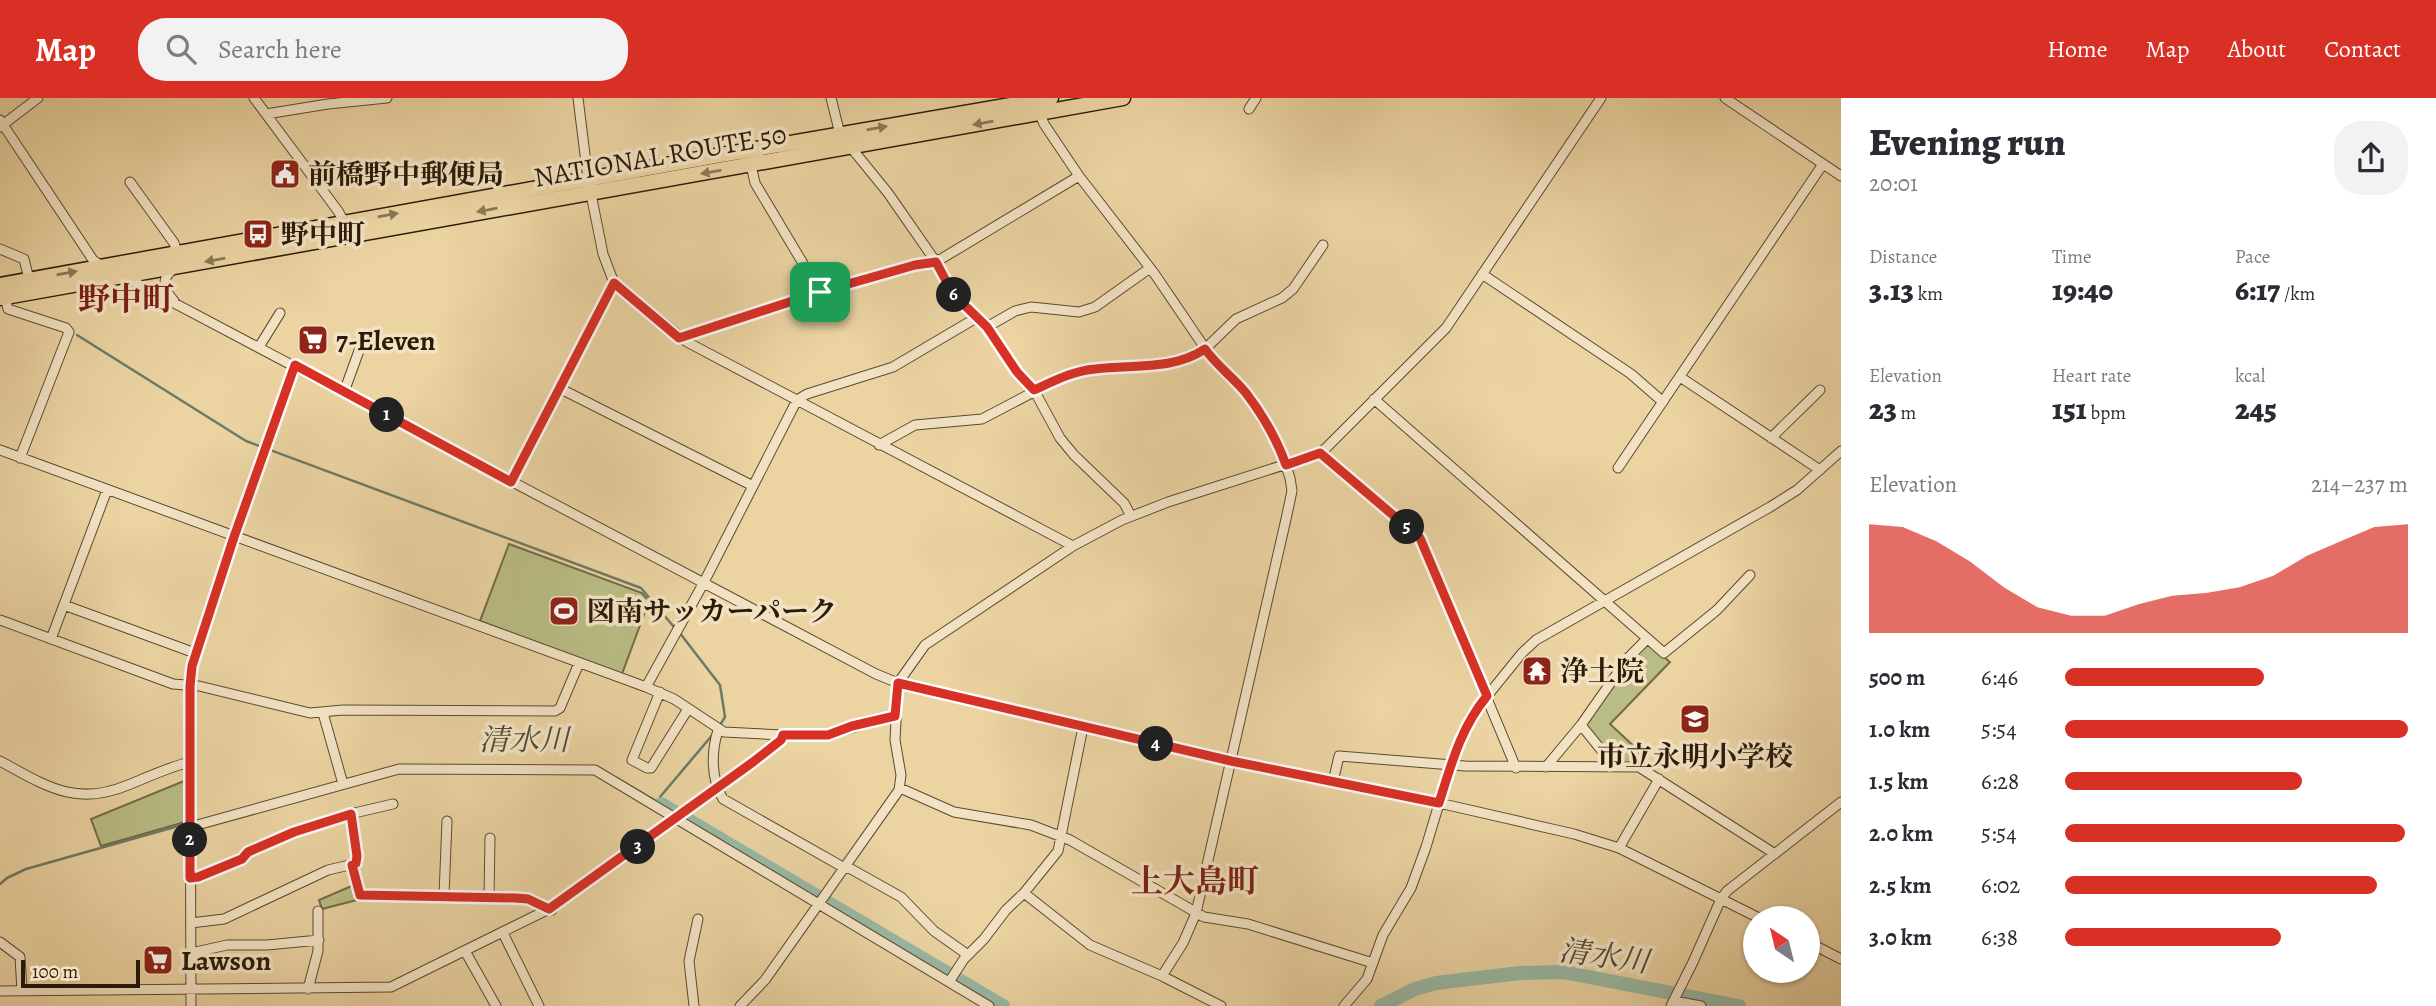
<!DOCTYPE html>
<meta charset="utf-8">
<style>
:root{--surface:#fff;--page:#f2f2f3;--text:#2b2b33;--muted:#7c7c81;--accent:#d93025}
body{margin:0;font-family:Alegreya,"Noto Serif JP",serif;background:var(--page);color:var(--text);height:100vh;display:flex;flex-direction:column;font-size:26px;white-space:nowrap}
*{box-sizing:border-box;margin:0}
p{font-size:23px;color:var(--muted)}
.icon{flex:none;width:38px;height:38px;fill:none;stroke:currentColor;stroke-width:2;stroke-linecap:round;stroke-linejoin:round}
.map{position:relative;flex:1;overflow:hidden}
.details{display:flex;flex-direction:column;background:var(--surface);width:595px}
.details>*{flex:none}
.needle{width:46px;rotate:325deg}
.buttons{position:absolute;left:1743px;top:808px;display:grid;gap:14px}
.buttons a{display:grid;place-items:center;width:77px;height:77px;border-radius:50%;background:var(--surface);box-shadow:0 2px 5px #0004;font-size:35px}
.scale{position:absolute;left:21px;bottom:18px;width:119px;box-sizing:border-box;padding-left:7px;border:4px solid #2b1c0a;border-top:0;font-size:19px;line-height:24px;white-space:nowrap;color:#2b1c0a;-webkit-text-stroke:5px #f2e2c3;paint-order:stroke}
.pin{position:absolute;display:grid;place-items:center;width:60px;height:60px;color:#fff;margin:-30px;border-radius:14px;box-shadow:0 4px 10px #0006}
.km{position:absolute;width:35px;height:35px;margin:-18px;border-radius:50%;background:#222;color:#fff;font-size:19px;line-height:35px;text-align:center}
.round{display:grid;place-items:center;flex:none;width:74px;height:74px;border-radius:28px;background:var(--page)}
.headline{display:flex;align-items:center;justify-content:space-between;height:119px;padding:0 28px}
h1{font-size:38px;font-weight:800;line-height:52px}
.metrics{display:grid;grid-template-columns:repeat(3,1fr);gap:10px;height:119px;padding:7px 28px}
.metrics div{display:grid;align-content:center}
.metrics b{font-size:30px;font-weight:800}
.metrics small{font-size:19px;font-weight:400}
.metrics p{font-size:19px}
.chart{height:196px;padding:14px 28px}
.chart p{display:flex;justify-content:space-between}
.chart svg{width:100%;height:126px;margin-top:7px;fill:var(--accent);opacity:.7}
ul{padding:0 28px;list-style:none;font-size:23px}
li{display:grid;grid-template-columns:112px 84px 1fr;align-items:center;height:52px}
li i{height:18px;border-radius:9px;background:var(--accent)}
header{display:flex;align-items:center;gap:42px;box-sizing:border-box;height:98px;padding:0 35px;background:var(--accent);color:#fff}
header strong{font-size:33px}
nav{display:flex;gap:38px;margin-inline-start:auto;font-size:24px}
.search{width:490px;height:63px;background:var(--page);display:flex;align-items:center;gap:18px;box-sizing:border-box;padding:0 24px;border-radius:28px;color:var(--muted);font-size:26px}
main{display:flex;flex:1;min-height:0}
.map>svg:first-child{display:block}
.green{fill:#b9bc84;stroke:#726c47;stroke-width:2}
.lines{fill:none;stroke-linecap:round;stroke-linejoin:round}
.stream{stroke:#6c7a66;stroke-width:2.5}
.river{stroke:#98b8a4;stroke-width:14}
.minor-casing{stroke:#5b4a30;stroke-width:11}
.highway-casing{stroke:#2b1c0a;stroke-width:17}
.minor{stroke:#f2e2c3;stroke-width:9}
.highway{stroke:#ebd3a2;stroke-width:14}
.oneway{fill:#8b7856}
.route-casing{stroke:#fff;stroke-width:14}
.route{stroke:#d93025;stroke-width:9}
.labels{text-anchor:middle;stroke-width:7;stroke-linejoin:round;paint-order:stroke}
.street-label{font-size:28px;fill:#2b1c0a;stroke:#f2e2c3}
.poi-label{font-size:28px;font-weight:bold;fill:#2b1c0a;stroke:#f2e2c3;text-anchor:start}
.water-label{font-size:30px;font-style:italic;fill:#4c4b38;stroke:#f2e2c3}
.quarter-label{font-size:32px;font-weight:bold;fill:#7a1f14;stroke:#f2e2c3}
</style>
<header>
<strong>Map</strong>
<div class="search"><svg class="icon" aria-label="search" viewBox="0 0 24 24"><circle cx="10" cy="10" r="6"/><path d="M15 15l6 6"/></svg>Search here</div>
<nav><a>Home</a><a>Map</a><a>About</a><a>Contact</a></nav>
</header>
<main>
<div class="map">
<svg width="1841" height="908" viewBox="0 0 1841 908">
<rect width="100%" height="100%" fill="#ebd3a2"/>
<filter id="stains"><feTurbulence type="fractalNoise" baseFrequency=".00286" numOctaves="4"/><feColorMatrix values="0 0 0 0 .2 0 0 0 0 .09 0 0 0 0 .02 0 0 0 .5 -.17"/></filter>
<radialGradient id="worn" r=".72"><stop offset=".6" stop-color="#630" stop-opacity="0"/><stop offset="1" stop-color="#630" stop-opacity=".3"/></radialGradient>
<path class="green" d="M 509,446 L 642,495 L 649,503 L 622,576 L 480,523 Z
M 1647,545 L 1670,564 L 1610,626 L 1639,653 L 1632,665 L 1617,665 L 1586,628 L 1586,625 L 1628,563 Z
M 184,683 L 185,724 L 101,748 L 91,721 Z
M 354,787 L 357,802 L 322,811 L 319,802 Z"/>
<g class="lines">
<path class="stream" d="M 77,237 L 246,343 L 641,490 L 674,529
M 679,534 L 720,587 L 725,619 L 720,627
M 615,679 L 661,706 L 660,699 L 714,635
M 0,786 L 7,780 L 26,771 L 189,725"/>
<path class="river" d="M 661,706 L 1003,908
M 1381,908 L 1415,891 L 1436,885 L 1520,875 L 1563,874 L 1739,908"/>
<g class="minor-casing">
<path id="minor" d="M 254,0 L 338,113 L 347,129
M 578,0 L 588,81 L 603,156 L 614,185 L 687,244 L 1073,448
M 831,0 L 840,36 L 888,95 L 936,164 L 953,196 L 987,229 L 1017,274 L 1034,292 L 1060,340 L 1074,357 L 1124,405 L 1131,418
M 1725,0 L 1841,78
M 1038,11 L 1044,26 L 1079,78 L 1154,175 L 1213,262 L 1246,295 L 1267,329 L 1282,356 L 1290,380 L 1292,393 L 1286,421 L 1196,815 L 1183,845 L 1162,878
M 1249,11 L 1256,0
M 266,16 L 328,6 L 387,0
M 0,22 L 93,162 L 103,169
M 0,29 L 38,0
M 751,67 L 755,85 L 820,194
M 130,84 L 174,145 L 177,154
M 0,151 L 24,161 L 29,181
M 1482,176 L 1631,276 L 1663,304
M 125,179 L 876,576 L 898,585 L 1231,663 L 1439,705 L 1574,736 L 1619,750 L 1761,821
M 5,199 L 8,211 L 66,230 L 69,234 L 20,360
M 174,203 C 164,192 160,180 174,171
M 987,229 L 1015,213 L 1031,209 L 1079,214 L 1095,209 L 1150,170
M 679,239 L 820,194 L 915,167 L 936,164 L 1079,78
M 259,249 L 280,215
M 1680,279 L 1820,372
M 559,290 L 753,388
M 344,294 L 364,239
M 1374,301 L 1664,555 L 1717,512 L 1750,477
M 1771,340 L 1820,292
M 879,347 L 915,327 L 982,321 L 1064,278 L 1093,271 L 1142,269 L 1184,262 L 1205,251 L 1236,221 L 1282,200 L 1293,191 L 1323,147
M 0,352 L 646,589 L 674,601 L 724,634 L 783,637 L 828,637 L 895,617
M 1320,355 L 1420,440 L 1516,670
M 1618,370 L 1823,66
M 510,384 L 614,185
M 64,507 L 195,555
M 0,522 L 173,586 L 199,588 L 310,615 L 343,612 L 555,613 L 560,610 L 579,565
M 51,541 L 107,392
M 646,589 L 703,486 L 797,302 L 807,296 L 893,269 L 976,220
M 660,594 L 632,662 L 647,670 L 651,670 L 688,611
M 323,615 L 343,686
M 1581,627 L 1615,669
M 718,632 C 711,655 711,681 723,701 L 841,768 L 851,771 L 901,799 L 934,833 L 968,857
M 0,663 C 46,688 76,709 128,687 C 148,679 169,669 190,664
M 1546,669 L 1581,627 L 1628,560 L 1647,541
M 1333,684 L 1339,658 L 1465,668 L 1639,669 L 1775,756
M 900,690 L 954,714 L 1031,727 L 1070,742 L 1204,819 L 1248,826 L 1373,865
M 190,729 L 399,671 L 595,672 L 989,908
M 1619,750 L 1659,681
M 352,767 L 360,797 L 516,800 L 528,801 L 552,812
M 190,780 L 198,779 L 237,763 L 249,754 L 294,734 L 350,716 L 393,706
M 1024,795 L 1090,847 L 1162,878 L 1221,908
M 444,797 L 447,723
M 489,798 L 490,740
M 191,825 L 224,821 L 328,772 L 354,766 L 357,758 L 350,716
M 503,835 L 539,908
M 0,844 L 20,859 L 22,893
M 1808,844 L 1841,861
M 465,853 L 496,908
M 191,855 L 227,847 L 267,847 L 319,842
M 949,884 L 964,861 L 984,841 L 1006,812 L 1024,795 L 1058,753 L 1083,629
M 308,891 L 318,853 L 318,813
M 0,893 L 391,889 L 549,811 L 753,664 L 783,637
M 1674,903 L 1701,908
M 191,908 L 190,588 L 192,568 L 234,439 L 295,267
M 694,908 L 689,863 L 698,821
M 740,908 L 765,882 L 899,692 L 901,677 L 895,642 L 898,585 L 925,547 L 1073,448 L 1122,422 L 1168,404 L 1318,356 L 1325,351 L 1446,230 L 1601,0
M 1344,908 L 1367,881 L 1383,837 L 1411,790 L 1426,749 L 1451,666 L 1471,618 L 1522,555 L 1536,542 L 1770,409 L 1797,392 L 1841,353
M 1671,908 L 1693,864 L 1721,801 L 1727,793 L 1841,704"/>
</g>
<g class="highway-casing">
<path id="highway" d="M 0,187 L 715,58 L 1051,0
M 0,200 L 1123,0"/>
</g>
<use href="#minor" class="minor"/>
<use href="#highway" class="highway"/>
</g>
<defs><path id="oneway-solid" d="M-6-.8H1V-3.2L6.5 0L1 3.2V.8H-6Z" transform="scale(1.75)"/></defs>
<g class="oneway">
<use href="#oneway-solid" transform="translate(983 25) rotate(170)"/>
<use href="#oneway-solid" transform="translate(877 30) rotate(-10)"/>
<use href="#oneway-solid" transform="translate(711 74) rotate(170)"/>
<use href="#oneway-solid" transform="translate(487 112) rotate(170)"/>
<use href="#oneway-solid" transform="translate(388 117) rotate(-10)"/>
<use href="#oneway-solid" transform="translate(215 162) rotate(170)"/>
<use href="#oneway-solid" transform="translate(67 175) rotate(-10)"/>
</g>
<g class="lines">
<g class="route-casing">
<path id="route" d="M 936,164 L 953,196 L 987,229 L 1017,274 L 1034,292 C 1054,283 1073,273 1095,271 C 1132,266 1172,273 1205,251 C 1217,268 1233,279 1246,295 C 1262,316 1277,342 1286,367 L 1320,355 L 1420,440 L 1487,598 C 1461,629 1451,667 1439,705 L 1231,663 L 898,585 L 895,618 L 852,628 L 828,637 L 783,637 L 781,642 L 753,664 L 549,811 L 528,801 L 516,800 L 360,797 L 352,767 L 356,765 L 357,758 L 351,716 L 294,734 L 248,754 L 242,761 L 198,779 L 190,780 L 190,588 L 192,568 L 234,439 L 295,267 L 511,384 L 614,185 L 679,240 L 820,194 L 915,167 Z"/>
</g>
<use href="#route" class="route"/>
</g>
<defs>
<g id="civic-square" transform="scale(1.575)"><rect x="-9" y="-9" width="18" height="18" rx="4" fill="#8f2418" stroke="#f2e2c3"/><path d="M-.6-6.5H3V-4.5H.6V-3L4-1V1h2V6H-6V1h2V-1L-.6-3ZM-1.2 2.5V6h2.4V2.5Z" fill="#fff"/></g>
<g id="bus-square" transform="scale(1.575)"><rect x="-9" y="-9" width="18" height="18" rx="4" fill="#8f2418" stroke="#f2e2c3"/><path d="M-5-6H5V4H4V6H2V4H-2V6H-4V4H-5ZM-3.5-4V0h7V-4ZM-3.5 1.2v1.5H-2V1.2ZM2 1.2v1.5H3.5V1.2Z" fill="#fff"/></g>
<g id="supermarket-square" transform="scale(1.575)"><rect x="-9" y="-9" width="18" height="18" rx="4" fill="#8f2418" stroke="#f2e2c3"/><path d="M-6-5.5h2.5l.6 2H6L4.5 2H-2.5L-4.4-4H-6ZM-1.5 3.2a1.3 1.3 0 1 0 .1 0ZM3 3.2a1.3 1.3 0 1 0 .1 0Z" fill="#fff"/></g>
<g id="stadium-square" transform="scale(1.575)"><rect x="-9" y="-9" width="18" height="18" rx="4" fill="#8f2418" stroke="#f2e2c3"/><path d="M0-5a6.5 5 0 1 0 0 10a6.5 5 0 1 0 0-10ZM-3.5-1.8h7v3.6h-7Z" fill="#fff"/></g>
<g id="temple-square" transform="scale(1.575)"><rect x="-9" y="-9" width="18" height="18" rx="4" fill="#8f2418" stroke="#f2e2c3"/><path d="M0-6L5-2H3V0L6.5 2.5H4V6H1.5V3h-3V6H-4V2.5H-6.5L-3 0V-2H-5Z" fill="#fff"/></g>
<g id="school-square" transform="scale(1.575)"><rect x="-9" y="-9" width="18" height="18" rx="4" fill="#8f2418" stroke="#f2e2c3"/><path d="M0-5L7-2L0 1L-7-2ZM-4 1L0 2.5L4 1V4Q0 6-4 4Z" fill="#fff"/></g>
</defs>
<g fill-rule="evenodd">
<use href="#civic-square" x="285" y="76"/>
<use href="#bus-square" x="258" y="136"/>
<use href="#supermarket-square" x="313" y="242"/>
<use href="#stadium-square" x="564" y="513"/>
<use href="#temple-square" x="1537" y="573"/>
<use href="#school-square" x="1695" y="621"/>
<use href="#supermarket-square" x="158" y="862"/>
</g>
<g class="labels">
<g class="street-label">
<text transform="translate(660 57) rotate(-10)" y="10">NATIONAL ROUTE 50</text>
</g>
<g class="poi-label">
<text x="308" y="86">前橋野中郵便局</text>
<text x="281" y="146">野中町</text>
<text x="336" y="252">7-Eleven</text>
<text x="587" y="523">図南サッカーパーク</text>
<text x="1560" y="583">浄土院</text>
<text x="1695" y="668" text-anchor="middle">市立永明小学校</text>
<text x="181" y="872">Lawson</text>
</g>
<g class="water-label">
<text x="524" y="652">清水川</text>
<text transform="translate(1604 858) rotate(8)" y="10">清水川</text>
</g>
<g class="quarter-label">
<text x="126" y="212">野中町</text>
<text x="1195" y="794">上大島町</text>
</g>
</g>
<rect width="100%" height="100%" filter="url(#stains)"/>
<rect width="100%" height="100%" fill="url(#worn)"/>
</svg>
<div class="buttons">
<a><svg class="needle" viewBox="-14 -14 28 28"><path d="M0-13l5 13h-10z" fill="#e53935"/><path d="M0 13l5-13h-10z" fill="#7c7c81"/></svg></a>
</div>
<div class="scale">100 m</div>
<div class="pin" style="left:820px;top:194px;background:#1e9e55"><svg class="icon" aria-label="arrive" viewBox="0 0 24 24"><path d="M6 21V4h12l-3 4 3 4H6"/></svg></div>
<b class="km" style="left:387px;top:317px">1</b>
<b class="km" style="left:190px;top:742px">2</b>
<b class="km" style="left:638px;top:749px">3</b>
<b class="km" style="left:1156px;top:646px">4</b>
<b class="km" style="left:1407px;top:429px">5</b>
<b class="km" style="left:954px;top:197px">6</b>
</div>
<section class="details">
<div class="headline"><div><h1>Evening run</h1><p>20:01</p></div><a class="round"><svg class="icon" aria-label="share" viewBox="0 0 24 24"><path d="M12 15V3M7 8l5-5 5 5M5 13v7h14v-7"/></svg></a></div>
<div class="metrics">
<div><p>Distance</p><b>3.13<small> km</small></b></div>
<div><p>Time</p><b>19:40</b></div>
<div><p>Pace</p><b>6:17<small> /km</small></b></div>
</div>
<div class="metrics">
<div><p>Elevation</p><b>23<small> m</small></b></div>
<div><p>Heart rate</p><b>151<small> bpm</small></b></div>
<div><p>kcal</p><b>245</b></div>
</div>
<div class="chart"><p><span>Elevation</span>214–237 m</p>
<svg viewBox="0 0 160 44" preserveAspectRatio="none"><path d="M0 44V6L10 7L20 12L30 19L40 28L50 35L60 38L70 38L80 34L90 31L100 30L110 28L120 24L130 17L140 12L150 7L160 6V44z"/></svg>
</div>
<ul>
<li><b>500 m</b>6:46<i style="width:58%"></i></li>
<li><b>1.0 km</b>5:54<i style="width:100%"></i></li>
<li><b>1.5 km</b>6:28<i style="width:69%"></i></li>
<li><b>2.0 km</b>5:54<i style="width:99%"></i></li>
<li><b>2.5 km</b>6:02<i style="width:91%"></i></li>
<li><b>3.0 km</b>6:38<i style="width:63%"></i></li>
</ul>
</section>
</main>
